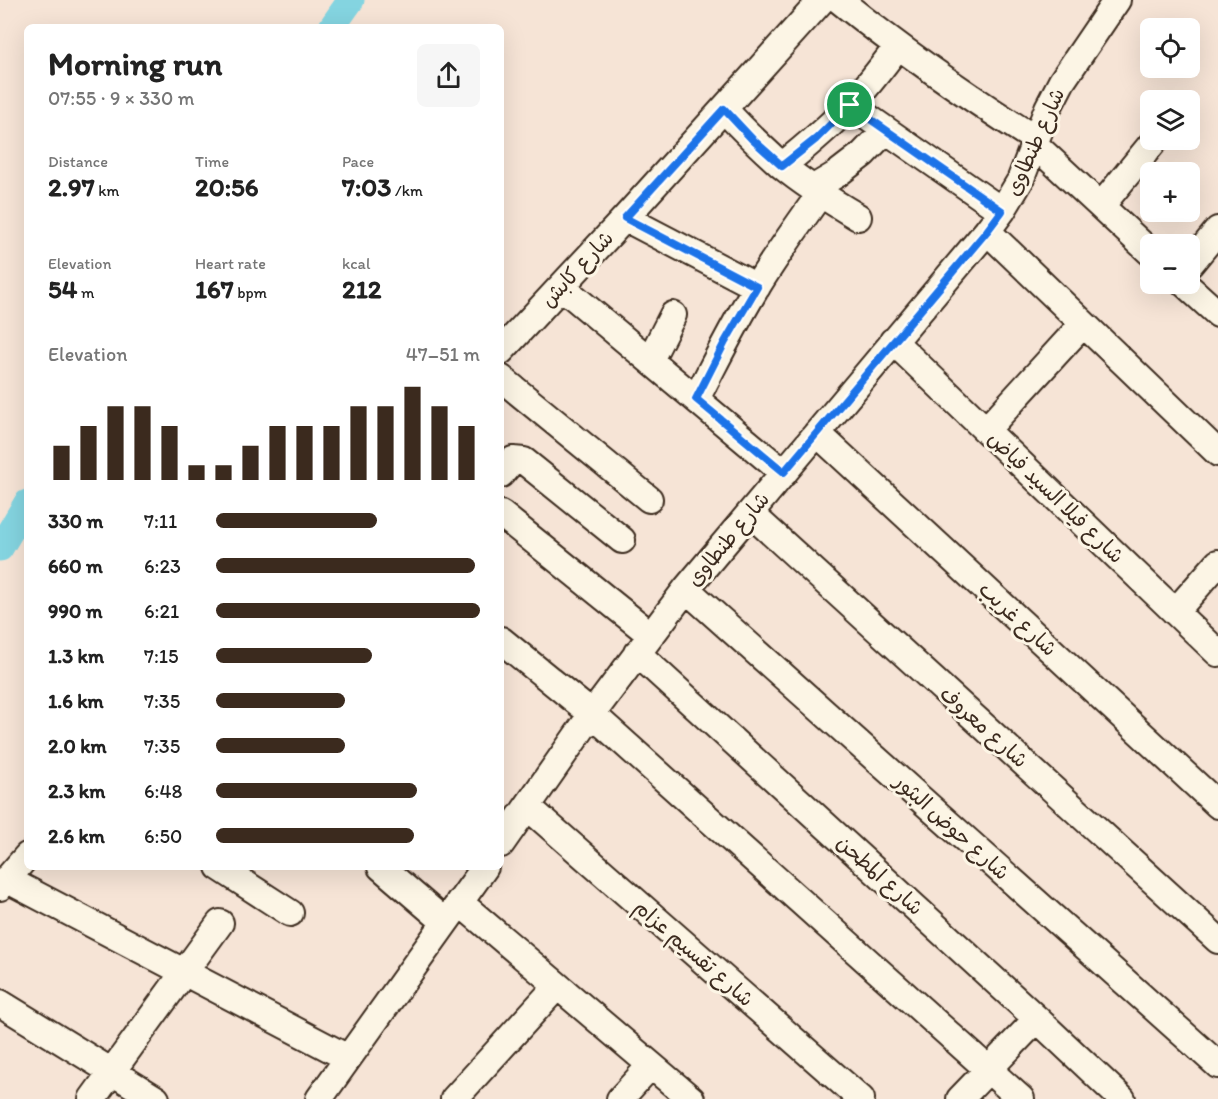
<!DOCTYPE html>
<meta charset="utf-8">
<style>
:root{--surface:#fff;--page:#f6f6f6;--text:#222;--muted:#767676;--accent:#3b2a1e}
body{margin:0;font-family:Itim,"Playpen Sans Arabic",sans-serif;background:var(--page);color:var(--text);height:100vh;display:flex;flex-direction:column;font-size:22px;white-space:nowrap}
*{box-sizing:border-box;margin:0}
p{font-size:20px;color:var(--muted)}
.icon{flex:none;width:33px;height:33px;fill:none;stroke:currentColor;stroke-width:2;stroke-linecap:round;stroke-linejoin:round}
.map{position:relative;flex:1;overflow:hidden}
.sheet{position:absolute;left:24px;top:24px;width:480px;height:846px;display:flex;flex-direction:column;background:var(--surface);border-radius:9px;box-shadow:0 6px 24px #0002}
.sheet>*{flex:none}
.controls{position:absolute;left:1140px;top:18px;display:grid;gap:12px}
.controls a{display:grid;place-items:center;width:60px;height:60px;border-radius:9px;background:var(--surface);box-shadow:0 6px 24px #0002;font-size:30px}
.pin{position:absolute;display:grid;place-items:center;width:51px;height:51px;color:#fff;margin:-26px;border:3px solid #fff;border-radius:50%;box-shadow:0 2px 6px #0007}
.round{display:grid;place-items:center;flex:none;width:63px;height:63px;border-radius:9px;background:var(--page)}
.summary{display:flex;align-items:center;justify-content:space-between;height:102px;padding:0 24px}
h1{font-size:33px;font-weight:700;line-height:45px}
.metrics{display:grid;grid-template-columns:repeat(3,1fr);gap:9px;height:102px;padding:6px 24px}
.metrics div{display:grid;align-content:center}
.metrics b{font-size:26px;font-weight:700}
.metrics small{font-size:16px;font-weight:400}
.metrics p{font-size:16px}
.chart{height:168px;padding:12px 24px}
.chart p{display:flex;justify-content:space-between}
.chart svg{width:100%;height:108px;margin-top:6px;stroke:var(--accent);stroke-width:6}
ul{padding:0 24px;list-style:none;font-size:20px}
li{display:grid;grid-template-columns:96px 72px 1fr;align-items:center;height:45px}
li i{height:15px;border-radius:8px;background:var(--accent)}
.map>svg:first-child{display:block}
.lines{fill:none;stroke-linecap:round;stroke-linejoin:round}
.canal{stroke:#84d4e0;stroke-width:27}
.street-casing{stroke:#3b2a1e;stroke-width:30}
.street{stroke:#fcf5e5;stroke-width:26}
.route-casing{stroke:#fff;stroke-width:12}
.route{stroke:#1a73e8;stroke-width:8}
.labels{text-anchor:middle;stroke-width:6;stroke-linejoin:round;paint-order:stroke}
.street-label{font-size:21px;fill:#3b2a1e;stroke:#fcf5e5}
</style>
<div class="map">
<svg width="1218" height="1099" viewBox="0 0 1218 1099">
<rect width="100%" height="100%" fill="#f6e4d6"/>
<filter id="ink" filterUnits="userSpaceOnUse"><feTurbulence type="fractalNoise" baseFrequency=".0167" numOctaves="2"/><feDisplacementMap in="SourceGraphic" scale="12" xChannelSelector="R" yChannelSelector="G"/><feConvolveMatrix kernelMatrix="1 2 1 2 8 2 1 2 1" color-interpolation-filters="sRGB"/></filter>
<g filter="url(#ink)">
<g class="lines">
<path class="canal" d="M 332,27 L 351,0
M 0,548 L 27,503"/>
<g class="street-casing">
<path id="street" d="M 839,0 C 902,51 967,96 1035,139
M 850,105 L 1002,211
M 724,109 C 742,129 761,147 781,165 C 805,185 831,201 858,217
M 1034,144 L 1150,252
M 782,166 C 806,146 830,127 851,104 C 868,86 883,66 898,46
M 812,189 L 837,174 L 863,154 L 886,130
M 1101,206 L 1155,140
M 625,218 L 757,287
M 987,231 L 1218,453
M 1190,264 L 1218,230
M 1185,284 L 1218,314
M 562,287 L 784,473
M 893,341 L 1218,653
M 501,351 L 625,218 L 822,0
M 650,360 L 673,315
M 501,378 L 649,499
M 696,399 C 716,361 735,322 758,285 C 777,254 799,224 820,194
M 986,430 L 1083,324
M 817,433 L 1218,805
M 501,474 L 513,460 L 524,461 L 622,540
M 750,513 L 1218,940
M 501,514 L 651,635
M 686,589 L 1218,1065
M 1175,612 L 1218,563
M 501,640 L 592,714 L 1021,1099
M 637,653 L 1037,1019 L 1122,1099
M 528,807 L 861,1099
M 501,844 L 592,714 L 686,589 L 987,231 L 1002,211 L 1020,181 L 1048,108 L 1062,81 L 1117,0
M 219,867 L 290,913
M 381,867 L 445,922
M 6,879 L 348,1058
M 0,887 L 27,856
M 459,902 L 691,1099
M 0,1003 L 156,1099
M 92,1099 L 220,923
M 319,1099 L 485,867
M 454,1099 L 557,986
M 620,1099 L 651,1065
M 960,1099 L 1037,1019"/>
</g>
<use href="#street" class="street"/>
</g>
</g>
<g class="lines" filter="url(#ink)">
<g class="route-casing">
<path id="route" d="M 850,105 L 1002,211 L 987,231 L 784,472 L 696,399 L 725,342 L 757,287 L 625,218 L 724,109 L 752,139 L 782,166 L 816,139 Z"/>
</g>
<use href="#route" class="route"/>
</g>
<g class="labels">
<g class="street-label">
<text transform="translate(1035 142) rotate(-66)" y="7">شارع طنطاوى</text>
<text transform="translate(577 269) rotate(-47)" y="7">شارع كابش</text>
<text transform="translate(1056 497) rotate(44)" y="7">شارع فيلا السيد فياض</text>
<text transform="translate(728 539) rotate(-50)" y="7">شارع طنطاوى</text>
<text transform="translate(1018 619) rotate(43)" y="7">شارع غريب</text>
<text transform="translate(984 727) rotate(42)" y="7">شارع معروف</text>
<text transform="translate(952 827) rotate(42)" y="7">شارع حوض البثور</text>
<text transform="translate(880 875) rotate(42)" y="7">شارع المطحن</text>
<text transform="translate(694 953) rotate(41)" y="7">شارع تقسيم عزام</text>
</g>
</g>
</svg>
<div class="controls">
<a><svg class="icon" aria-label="locate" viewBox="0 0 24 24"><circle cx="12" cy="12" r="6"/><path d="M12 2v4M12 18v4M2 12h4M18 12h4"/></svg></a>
<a><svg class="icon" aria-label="layers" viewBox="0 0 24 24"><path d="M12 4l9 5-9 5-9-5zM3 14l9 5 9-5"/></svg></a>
<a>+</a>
<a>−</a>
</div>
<div class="pin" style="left:850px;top:105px;background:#1e9e55"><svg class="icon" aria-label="arrive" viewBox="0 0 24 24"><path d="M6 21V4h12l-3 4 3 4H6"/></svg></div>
<section class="sheet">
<div class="summary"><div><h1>Morning run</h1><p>07:55 · 9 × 330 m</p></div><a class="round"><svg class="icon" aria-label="share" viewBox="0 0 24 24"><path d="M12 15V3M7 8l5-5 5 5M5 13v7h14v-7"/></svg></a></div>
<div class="metrics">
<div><p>Distance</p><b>2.97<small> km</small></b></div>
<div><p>Time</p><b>20:56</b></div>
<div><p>Pace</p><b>7:03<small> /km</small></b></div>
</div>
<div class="metrics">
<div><p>Elevation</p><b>54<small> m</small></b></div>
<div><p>Heart rate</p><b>167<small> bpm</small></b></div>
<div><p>kcal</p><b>212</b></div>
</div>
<div class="chart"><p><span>Elevation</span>47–51 m</p>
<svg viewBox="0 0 160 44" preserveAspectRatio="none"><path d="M5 44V30M15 44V22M25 44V14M35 44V14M45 44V22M55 44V38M65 44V38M75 44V30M85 44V22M95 44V22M105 44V22M115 44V14M125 44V14M135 44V6M145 44V14M155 44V22"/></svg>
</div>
<ul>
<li><b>330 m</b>7:11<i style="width:61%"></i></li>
<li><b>660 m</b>6:23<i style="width:98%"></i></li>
<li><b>990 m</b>6:21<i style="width:100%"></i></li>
<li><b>1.3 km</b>7:15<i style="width:59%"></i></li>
<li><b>1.6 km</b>7:35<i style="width:49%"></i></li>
<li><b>2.0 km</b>7:35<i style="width:49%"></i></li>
<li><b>2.3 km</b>6:48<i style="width:76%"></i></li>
<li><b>2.6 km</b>6:50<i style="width:75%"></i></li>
</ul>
</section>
</div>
